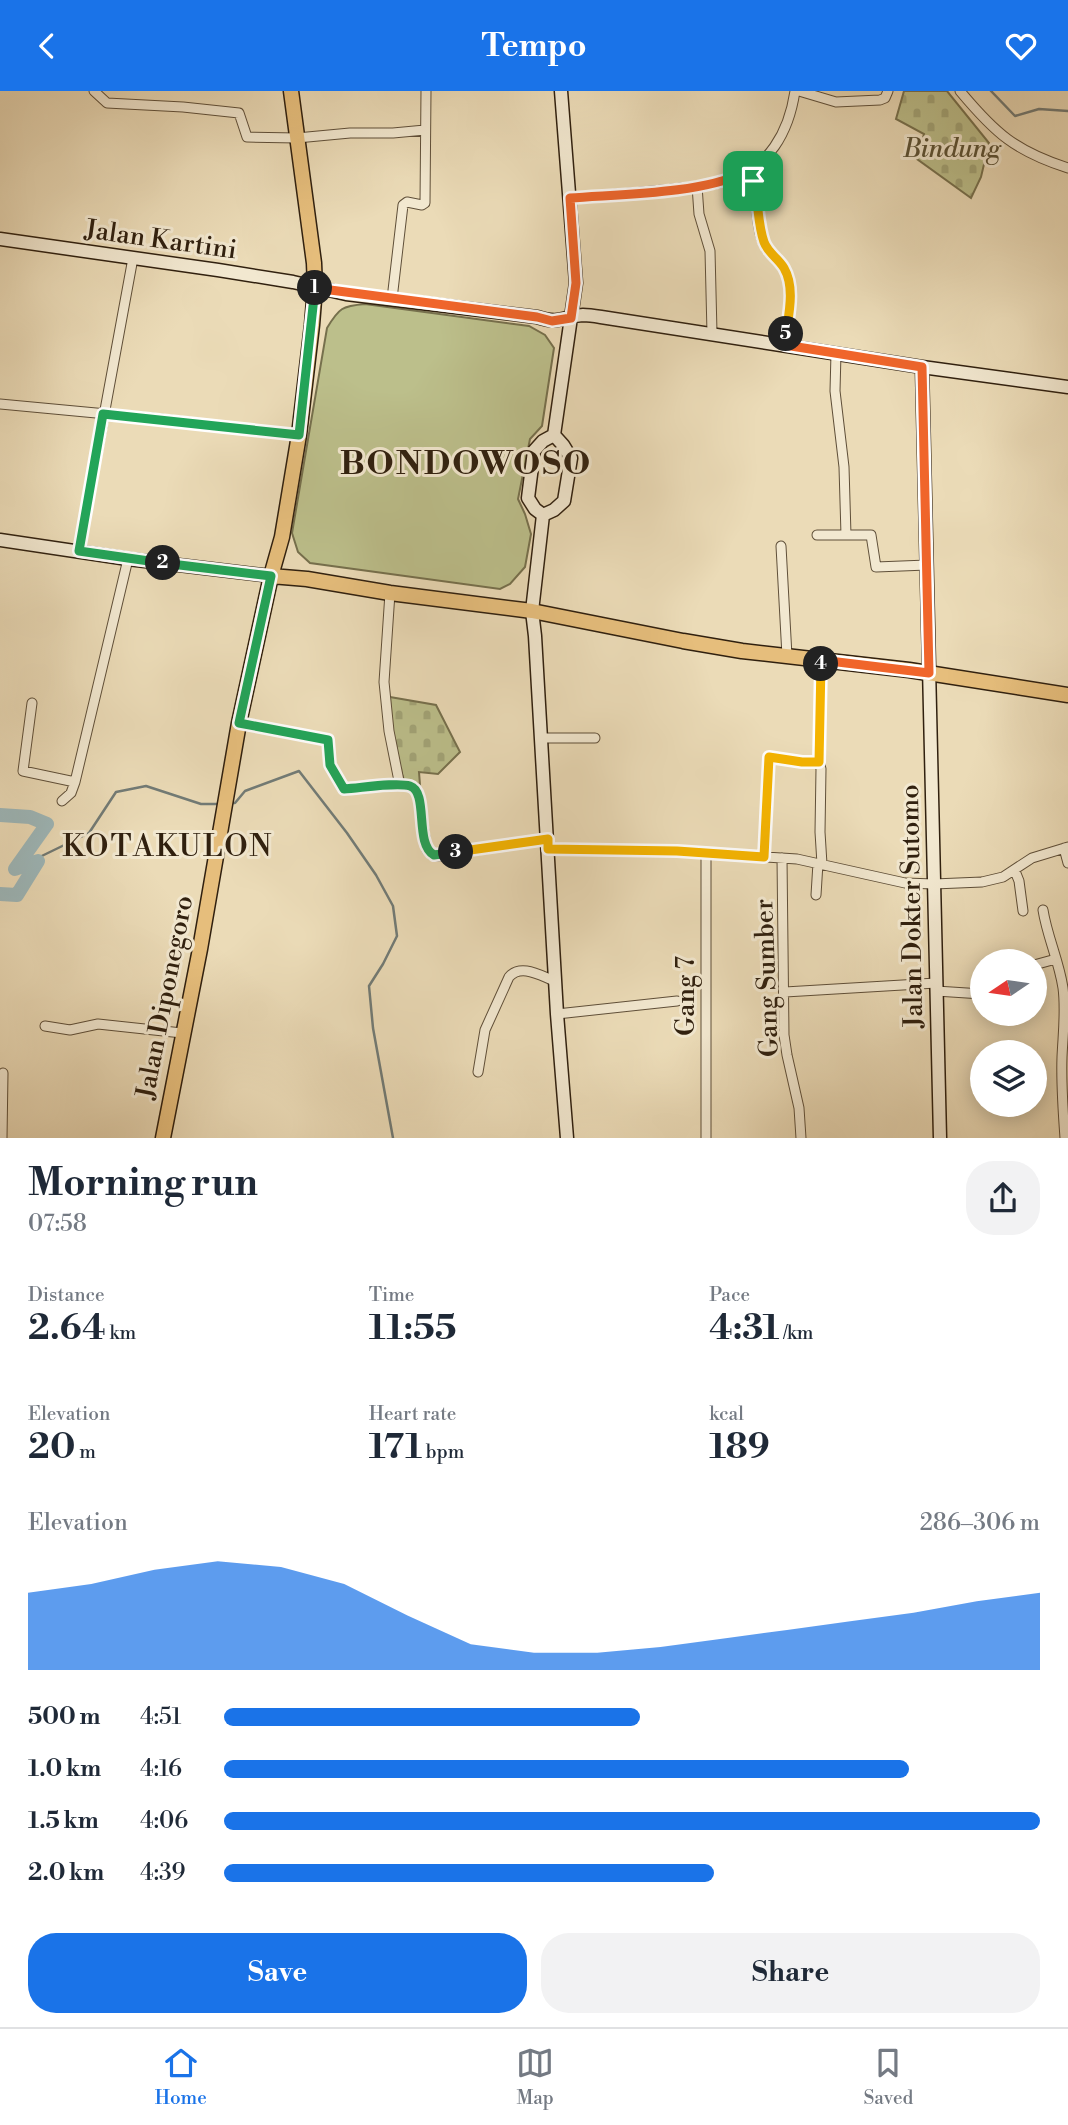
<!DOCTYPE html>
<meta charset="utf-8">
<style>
:root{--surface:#fff;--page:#f2f2f3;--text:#1f2937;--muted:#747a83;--line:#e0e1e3;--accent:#1a73e8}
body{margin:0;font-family:"Libre Bodoni",serif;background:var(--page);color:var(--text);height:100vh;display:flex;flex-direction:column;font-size:26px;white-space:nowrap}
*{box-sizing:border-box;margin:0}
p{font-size:23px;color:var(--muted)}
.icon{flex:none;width:38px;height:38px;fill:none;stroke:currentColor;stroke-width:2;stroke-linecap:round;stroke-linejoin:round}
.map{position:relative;height:1047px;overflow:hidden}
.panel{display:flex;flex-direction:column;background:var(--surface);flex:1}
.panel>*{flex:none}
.needle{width:46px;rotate:257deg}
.buttons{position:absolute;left:970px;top:858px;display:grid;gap:14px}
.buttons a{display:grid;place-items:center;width:77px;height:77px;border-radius:50%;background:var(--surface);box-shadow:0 4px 18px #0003;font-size:35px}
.pin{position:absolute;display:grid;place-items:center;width:60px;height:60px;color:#fff;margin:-30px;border-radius:14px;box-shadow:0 4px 10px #0006}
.km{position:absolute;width:35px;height:35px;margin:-18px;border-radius:50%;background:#222;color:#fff;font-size:19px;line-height:35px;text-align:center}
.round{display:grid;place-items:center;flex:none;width:74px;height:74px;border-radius:28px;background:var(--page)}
.head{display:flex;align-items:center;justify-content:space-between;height:119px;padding:0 28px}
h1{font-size:38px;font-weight:700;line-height:52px}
.figures{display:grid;grid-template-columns:repeat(3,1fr);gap:10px;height:119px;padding:7px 28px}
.figures div{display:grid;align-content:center}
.figures b{font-size:35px;font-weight:700}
.figures small{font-size:19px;font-weight:400}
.figures p{font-size:19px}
.chart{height:196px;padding:14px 28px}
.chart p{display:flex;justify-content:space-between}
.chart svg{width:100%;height:126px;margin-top:7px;fill:var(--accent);opacity:.7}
.primary-button{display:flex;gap:14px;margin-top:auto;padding:14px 28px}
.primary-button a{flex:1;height:80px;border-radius:28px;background:var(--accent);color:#fff;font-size:28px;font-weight:700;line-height:80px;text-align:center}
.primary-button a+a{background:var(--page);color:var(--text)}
ul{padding:0 28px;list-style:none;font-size:23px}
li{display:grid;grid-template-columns:112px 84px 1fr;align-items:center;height:52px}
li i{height:18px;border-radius:9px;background:var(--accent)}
header{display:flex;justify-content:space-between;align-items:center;height:91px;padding:0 28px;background:var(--accent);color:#fff;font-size:32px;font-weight:700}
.tabs{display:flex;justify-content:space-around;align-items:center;height:98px;border-top:2px solid var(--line);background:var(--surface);font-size:19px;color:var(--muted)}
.tabs a{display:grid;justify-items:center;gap:4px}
.tabs .current{color:var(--accent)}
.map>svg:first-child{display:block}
.cemetery{fill:url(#cemetery-stones);stroke:#76704d;stroke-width:2}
.park{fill:#bcbf8b;stroke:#76704d;stroke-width:2}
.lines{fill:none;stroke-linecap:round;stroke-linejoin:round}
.stream{stroke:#727b76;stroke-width:2.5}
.river{stroke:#9eb8ba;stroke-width:14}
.street-casing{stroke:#5f4f39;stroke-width:11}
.secondary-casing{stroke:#30200f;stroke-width:15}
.primary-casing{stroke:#30200f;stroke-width:17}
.street{stroke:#f2e8d0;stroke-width:9}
.secondary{stroke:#f2e8d0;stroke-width:12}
.primary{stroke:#e6be7c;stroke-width:14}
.split-1-casing{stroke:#fff;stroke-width:14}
.split-2-casing{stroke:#fff;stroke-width:14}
.split-3-casing{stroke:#fff;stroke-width:14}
.split-4-casing{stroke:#fff;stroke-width:14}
.split-5-casing{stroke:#fff;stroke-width:14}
.split-6-casing{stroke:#fff;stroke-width:14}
.split-1{stroke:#f0652b;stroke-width:9}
.split-2{stroke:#22a559;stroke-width:9}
.split-3{stroke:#22a559;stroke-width:9}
.split-4{stroke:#f5b400;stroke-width:9}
.split-5{stroke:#f0652b;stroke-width:9}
.split-6{stroke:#f5b400;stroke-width:9}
.labels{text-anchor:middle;stroke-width:6;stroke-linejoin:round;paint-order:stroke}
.park-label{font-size:26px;font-style:italic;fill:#5a5034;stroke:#f2e8d0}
.street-label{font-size:26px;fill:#30200f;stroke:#f2e8d0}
.quarter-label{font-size:30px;letter-spacing:2px;fill:#30200f;stroke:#f2e8d0}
.district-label{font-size:33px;font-weight:bold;letter-spacing:2px;fill:#30200f;stroke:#f2e8d0}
</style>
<header><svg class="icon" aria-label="back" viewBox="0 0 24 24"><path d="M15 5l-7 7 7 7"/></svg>Tempo<svg class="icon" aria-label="heart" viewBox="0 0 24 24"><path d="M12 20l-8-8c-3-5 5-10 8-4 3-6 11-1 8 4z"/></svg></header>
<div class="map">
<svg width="1068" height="1047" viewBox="0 0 1068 1047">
<defs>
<pattern id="cemetery-stones" width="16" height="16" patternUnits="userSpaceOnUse" patternTransform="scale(1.75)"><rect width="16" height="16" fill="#bcbf8b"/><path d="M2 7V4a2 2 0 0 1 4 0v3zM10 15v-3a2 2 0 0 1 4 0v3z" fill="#a2a477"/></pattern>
</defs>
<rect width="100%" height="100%" fill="#ebdbb7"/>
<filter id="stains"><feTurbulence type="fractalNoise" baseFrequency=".00286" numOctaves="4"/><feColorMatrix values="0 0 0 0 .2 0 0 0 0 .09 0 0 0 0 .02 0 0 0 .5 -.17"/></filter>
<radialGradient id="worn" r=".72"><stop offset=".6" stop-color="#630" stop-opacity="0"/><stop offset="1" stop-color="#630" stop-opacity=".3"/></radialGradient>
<path class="cemetery" d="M 904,0 L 947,0 L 989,52 L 981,86 L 971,107 L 917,68 L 924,43 L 896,28 Z
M 390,606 L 436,614 L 460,661 L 438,683 L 419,681 L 420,694 L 405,692 L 391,651 Z"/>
<path class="park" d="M 365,213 L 529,235 L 545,244 L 554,257 L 542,335 L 530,348 L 518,408 L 525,423 L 531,443 L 525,476 L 510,493 L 500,498 L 310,472 L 298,461 L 292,442 L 327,237 C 339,217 342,215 365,213 Z"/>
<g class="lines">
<path class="stream" d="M 991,0 L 1015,25 L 1039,18 L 1068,20
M 231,712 L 235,712 L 245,700 L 299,680 L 347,742 L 376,784 L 393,815 L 397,845 L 383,873 L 369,895 L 373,937 L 393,1047
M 15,778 L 89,742 L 116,701 L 146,695 L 201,713 L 221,713"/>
<path class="river" d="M 0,724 L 30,726 L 47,733 L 15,778 L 38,770 L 17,804 L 0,803"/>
<g class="street-casing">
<path id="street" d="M 94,0 L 107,12 L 183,16 L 239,22 L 247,46 L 297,47 L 350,42 L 393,42 L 425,39
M 799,0 L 836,11 L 880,9 L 885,7 L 888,0
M 960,0 C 995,42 1015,60 1068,77
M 744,82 L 753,90 L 755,97 C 757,115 756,140 766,157 C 775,170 787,176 790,193 C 792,213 787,234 785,254
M 697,95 L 699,123 L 710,160 L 712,242
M 570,107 C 604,104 639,102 673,98 C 691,96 710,95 727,90 C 769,77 789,41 795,0
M 392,208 L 403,114 L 407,111 L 422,114 L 425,112 L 426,0
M 836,262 L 835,300 L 844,376 L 846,444
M 0,313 L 160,328 L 299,344
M 817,444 L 871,444 L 876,476 L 927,474
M 781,455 L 787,565
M 79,460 L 133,167
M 390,502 L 384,591 L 389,640 L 399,690 L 402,694 L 414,696 L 418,703 L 427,759 L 432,764 L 438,765 L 548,748
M 821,569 L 819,671 L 821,678 L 820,741 L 822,773
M 32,612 L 23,680 L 75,691
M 239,632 L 328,649 L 330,674 L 344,698 L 401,693
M 541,647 L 595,647
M 62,710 L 71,702 L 75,691 L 128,468
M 1064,757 L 1068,772
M 548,758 L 677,760 L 797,768 L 905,792 L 934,793 L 982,791 L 1003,786 L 1032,767 L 1068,756
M 706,762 L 706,1047
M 764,766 L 769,666 L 801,671 L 819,671
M 782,767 L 784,944 L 787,964 L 799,1017 L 801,1047
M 1015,780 L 1019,790 L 1023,820
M 816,804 L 818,772
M 1043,819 C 1047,845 1059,870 1063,897 C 1066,920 1063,943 1062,966 C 1061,993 1063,1020 1065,1047
M 1034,874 L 1056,868
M 936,900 L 982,903
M 785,901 L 936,892
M 557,923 L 677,910
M 45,935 L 70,939 L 98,933 L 182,942
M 478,981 L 485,939 L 509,886 C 521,872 541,885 555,890
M 2,1047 L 3,982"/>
</g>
<g class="secondary-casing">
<path id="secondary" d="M 0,148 L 218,179 L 293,191 L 346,203 L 537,226 C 562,234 562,225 583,224 C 589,224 595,225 601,226 L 922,276 L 1068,296
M 922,276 L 940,1047
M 554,344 L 576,192 L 561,0
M 543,424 L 532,520 L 535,545 L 557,923 L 567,1047
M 543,424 L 554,419 L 564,410 L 571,367 L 563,354 L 554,344
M 543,424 L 535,418 L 528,407 L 534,360 L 543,350 L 554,344
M 0,449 L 128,468 L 271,485"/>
</g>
<g class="primary-casing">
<path id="primary" d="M 271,485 L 307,488 L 390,502 L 532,520 L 683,550 L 742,560 L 909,579 L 1068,604
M 163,1047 L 200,858 L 239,632 L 271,485 L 282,446 L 299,344 L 312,234 L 315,197 L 314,172 L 291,0"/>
</g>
<use href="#street" class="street"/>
<use href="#secondary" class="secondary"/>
<use href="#primary" class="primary"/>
</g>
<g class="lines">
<g class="split-1-casing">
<path id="split-1" d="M 315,197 L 537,226 L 552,230 L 571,227 L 576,192 L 570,107 C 621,103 699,103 744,82 L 753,90"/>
</g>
<g class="split-2-casing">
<path id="split-2" d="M 163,472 L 79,460 L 103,323 L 299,344 L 315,197"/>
</g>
<g class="split-3-casing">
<path id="split-3" d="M 163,472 L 271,485 L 239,632 L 328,649 L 330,674 L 344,698 C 361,697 397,691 410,695 C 429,701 414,753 434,764 L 456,761"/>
</g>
<g class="split-4-casing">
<path id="split-4" d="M 456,761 L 548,748 L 548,758 L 677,760 L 764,766 L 769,666 L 802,671 L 819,671 L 821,573"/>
</g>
<g class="split-5-casing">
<path id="split-5" d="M 786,243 L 785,254 L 922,276 L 929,582 L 821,569 L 821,573"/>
</g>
<g class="split-6-casing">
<path id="split-6" d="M 753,90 C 759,110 757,131 764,151 C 768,162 778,167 784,177 C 795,196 789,222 786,243"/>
</g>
<use href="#split-1" class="split-1"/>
<use href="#split-2" class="split-2"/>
<use href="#split-3" class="split-3"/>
<use href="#split-4" class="split-4"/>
<use href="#split-5" class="split-5"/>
<use href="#split-6" class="split-6"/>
</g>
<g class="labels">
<g class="park-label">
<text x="952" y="66">Bindung</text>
</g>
<g class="street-label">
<text transform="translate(161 148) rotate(8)" y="9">Jalan Kartini</text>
<text transform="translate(911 815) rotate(-91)" y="9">Jalan Dokter Sutomo</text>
<text transform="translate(766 887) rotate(-92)" y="9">Gang Sumber</text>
<text transform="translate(685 905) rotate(-90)" y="9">Gang 7</text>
<text transform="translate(164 906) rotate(-79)" y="9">Jalan Diponegoro</text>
</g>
<g class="quarter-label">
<text x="168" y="765">KOTAKULON</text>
</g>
<g class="district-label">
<text x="466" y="383">BONDOWOSO</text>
</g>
</g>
<rect width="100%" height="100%" filter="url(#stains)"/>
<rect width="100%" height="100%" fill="url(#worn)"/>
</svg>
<div class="buttons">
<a><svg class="needle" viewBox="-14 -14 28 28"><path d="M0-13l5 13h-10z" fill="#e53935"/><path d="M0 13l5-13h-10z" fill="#747a83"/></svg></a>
<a><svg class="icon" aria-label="layers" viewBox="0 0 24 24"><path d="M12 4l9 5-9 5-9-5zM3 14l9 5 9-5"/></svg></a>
</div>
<div class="pin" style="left:753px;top:90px;background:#1e9e55"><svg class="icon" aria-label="arrive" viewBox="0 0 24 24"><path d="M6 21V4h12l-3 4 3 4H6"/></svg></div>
<b class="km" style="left:315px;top:197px">1</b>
<b class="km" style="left:163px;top:472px">2</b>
<b class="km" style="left:456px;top:761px">3</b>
<b class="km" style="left:821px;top:573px">4</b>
<b class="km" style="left:786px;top:243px">5</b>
</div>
<section class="panel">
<div class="head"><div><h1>Morning run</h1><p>07:58</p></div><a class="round"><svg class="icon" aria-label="share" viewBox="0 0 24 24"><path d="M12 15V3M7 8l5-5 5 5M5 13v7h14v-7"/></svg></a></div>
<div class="figures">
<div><p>Distance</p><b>2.64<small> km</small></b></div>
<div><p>Time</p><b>11:55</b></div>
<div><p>Pace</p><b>4:31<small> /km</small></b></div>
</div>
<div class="figures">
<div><p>Elevation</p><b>20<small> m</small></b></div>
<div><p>Heart rate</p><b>171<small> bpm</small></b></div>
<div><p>kcal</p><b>189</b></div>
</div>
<div class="chart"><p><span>Elevation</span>286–306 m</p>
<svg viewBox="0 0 160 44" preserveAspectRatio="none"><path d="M0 44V17L10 14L20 9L30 6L40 8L50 14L60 25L70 35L80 38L90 38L100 36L110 33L120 30L130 27L140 24L150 20L160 17V44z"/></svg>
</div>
<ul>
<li><b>500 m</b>4:51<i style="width:51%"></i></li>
<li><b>1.0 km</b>4:16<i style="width:84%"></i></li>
<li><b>1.5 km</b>4:06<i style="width:100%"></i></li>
<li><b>2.0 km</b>4:39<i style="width:60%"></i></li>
</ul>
<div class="primary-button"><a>Save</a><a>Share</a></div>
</section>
<nav class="tabs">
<a class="current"><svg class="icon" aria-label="home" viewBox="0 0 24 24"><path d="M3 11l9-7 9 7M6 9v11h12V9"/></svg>Home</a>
<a><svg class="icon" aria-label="map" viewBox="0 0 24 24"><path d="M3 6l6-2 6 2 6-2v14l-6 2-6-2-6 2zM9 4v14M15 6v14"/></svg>Map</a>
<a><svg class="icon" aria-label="saved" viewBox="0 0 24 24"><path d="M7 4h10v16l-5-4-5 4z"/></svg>Saved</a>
</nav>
